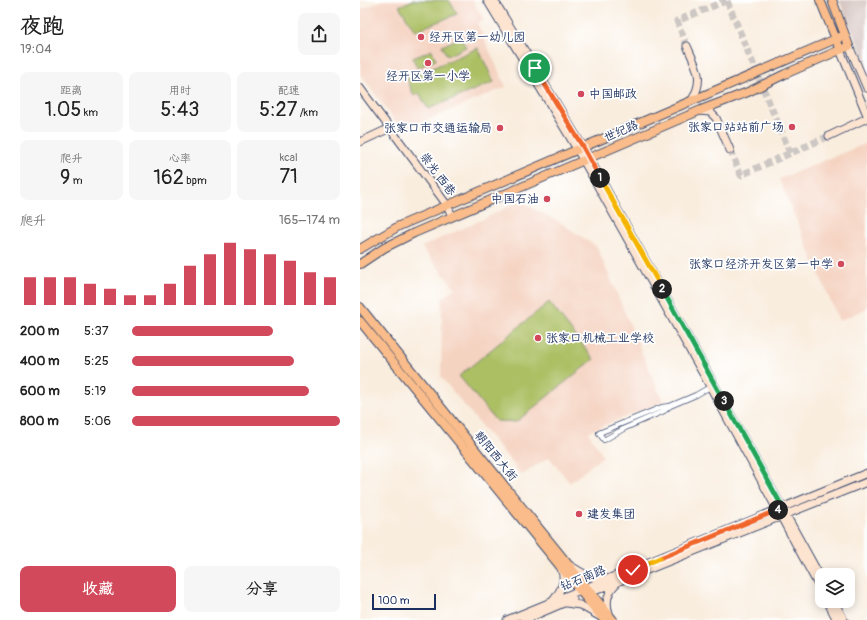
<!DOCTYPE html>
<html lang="zh">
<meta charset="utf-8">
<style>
:root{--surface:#fff;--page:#f6f6f6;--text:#222;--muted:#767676;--accent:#d1495b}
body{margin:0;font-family:Pangolin,"LXGW WenKai TC",sans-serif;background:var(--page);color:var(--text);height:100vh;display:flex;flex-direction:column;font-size:15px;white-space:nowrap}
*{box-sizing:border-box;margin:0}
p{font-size:13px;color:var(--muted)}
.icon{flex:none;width:22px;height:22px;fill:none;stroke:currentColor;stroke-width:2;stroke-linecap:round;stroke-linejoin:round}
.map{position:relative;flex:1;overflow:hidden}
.sheet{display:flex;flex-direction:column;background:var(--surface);width:360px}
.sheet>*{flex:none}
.buttons{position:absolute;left:455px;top:568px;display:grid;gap:8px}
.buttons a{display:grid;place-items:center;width:40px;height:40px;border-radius:8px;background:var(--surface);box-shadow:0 2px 10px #0003;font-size:20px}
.scale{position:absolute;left:12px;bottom:10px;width:64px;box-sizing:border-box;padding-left:4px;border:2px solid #1b2f5e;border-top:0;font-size:11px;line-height:14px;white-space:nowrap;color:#1b2f5e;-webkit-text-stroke:3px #fff;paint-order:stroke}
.pin{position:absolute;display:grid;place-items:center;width:34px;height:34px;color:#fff;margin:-17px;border:2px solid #fff;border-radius:50%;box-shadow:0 1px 4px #0007}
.km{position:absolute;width:20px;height:20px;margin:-10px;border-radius:50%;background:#222;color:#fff;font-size:11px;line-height:20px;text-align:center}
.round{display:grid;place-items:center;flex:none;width:42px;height:42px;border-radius:8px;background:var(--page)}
.summary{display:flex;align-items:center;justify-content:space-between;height:68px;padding:0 20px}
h1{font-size:22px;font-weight:600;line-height:30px}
.figures{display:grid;grid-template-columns:repeat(3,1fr);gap:6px;height:68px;padding:4px 20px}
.figures div{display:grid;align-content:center;border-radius:8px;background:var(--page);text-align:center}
.figures b{font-size:20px;font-weight:600}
.figures small{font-size:11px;font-weight:400}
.figures p{font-size:11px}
.chart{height:112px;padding:8px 20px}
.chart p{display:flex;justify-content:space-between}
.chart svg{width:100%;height:72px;margin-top:4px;stroke:var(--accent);stroke-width:6}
.primary-button{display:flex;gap:8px;margin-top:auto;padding:8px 20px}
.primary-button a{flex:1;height:46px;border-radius:8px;background:var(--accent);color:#fff;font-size:16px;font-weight:600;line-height:46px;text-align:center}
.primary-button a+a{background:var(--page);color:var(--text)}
ul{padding:0 20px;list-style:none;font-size:13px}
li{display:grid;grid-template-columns:64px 48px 1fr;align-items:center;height:30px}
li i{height:10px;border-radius:5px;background:var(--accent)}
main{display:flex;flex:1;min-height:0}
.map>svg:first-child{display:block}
.built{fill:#f5d3c1}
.industrial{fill:#d1c0bc}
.green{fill:#acbf63;stroke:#647760}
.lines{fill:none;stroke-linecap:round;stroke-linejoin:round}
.secondary-tunnel{stroke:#cdc7c4;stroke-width:7;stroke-dasharray:7 3.5;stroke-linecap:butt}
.street-casing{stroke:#3c4c71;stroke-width:6}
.secondary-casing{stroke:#3c4c71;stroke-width:9}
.primary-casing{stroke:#3c4c71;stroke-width:10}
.street{stroke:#fff;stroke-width:4.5}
.secondary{stroke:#fde4d0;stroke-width:7}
.primary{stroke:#f9bc8a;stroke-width:8}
.split-1-casing{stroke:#fff;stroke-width:8}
.split-2-casing{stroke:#fff;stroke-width:8}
.split-3-casing{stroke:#fff;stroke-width:8}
.split-4-casing{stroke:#fff;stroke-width:8}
.split-5-casing{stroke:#fff;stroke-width:8}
.split-6-casing{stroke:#fff;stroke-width:8}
.split-1{stroke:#f0652b;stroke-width:5}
.split-2{stroke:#f5b400;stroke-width:5}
.split-3{stroke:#22a559;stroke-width:5}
.split-4{stroke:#22a559;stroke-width:5}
.split-5{stroke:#f0652b;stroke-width:5}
.split-6{stroke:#f5b400;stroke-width:5}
.poi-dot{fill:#d1495b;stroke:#fff;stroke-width:1.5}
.labels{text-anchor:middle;stroke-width:3.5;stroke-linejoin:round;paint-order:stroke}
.poi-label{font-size:12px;fill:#1b2f5e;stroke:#fff;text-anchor:start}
.street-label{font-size:12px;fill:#1b2f5e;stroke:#fff}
</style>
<main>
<section class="sheet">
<div class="summary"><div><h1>夜跑</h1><p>19:04</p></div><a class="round"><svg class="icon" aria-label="share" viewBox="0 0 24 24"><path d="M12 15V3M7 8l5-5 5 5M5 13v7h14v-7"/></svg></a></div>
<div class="figures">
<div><p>距离</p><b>1.05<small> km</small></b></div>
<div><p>用时</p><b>5:43</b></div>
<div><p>配速</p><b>5:27<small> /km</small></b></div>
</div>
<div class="figures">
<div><p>爬升</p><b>9<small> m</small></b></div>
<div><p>心率</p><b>162<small> bpm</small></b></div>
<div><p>kcal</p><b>71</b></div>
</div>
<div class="chart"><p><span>爬升</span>165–174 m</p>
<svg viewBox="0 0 160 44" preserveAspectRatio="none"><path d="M5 44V27M15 44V27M25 44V27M35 44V31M45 44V34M55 44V38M65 44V38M75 44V31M85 44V20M95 44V13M105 44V6M115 44V10M125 44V13M135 44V17M145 44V24M155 44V27"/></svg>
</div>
<ul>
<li><b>200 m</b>5:37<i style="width:68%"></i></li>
<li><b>400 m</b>5:25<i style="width:78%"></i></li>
<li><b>600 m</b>5:19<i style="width:85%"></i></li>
<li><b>800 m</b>5:06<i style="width:100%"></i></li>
</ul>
<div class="primary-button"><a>收藏</a><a>分享</a></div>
</section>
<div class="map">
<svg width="507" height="620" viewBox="0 0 507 620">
<rect width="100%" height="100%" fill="#fff"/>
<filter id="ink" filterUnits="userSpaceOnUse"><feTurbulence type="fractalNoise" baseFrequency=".025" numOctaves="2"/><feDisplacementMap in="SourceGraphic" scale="8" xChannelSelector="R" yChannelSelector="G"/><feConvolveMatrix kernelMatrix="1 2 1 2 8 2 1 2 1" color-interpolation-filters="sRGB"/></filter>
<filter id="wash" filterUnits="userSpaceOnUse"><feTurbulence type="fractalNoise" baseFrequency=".012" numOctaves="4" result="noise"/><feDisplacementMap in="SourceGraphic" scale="16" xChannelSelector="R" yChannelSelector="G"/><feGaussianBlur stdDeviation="0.9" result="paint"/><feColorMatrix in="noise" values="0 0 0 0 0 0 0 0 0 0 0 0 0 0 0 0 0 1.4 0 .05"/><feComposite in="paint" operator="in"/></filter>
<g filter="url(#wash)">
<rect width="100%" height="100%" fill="#f9edde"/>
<path class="built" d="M 24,0 L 112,0 L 124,20 L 117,23 L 146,87 L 42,131 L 0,74 L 0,10 Z
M 507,143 L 507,308 L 479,321 L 419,179 Z
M 159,201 L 201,223 L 237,247 L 303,402 L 228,432 L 243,456 L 210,483 L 189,457 L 162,475 L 81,377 L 82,299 L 95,288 L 61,247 L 124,219 Z"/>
<path class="industrial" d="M 479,0 L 507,0 L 507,66 Z"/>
<path class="green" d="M 53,0 L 89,0 L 97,14 L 55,31 L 39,6 Z
M 101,37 L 106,47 L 87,56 L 82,46 Z
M 118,48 L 134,82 L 68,109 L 59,93 L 54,96 L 47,79 Z
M 72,50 L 76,60 L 57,68 L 53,58 Z
M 189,302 L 234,359 L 156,422 L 136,421 L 99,376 Z"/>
</g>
<g filter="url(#ink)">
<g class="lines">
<path class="secondary-tunnel" d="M 367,1 L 430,153
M 327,46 L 317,21 L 368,0
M 370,150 L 381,175 L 469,136"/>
<g class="street-casing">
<path id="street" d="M 310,406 L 302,407 L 239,433 L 244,440 L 265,428 L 304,411 L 310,406 L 336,395 L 350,387"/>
</g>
<g class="secondary-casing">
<path id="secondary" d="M 127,0 L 217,149 L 346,379 L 462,592
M 134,0 L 223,147 L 462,580
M 327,46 C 336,67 345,78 332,100
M 489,46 L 507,88
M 480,50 L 507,115
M 0,88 L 87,205 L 92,216
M 339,111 L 350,112 L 356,118 L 370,150
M 469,136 L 507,118
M 0,142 L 30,128
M 211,566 C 222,573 233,580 245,579
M 227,594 L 507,482
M 467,601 L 477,620
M 474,601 L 484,620
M 192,602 C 200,592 207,581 201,569
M 206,603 L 220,605 L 239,616
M 249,613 C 245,602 248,590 258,582
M 147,620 L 507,473
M 164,620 L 213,599"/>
</g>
<g class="primary-casing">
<path id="primary" d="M 460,0 L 478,44
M 0,249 L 39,226 L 485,35
M 0,264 L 24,248 L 54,233 L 341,110 L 388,92 L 425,74 L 489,46 L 472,0
M 0,307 L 253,620
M 0,321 L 244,620"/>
</g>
<use href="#street" class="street"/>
<use href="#secondary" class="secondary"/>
<use href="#primary" class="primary"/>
</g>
</g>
<g class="lines" filter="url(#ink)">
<g class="split-1-casing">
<path id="split-1" d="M 175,68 L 223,147 L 240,178"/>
</g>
<g class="split-2-casing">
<path id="split-2" d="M 240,178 L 302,289"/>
</g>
<g class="split-3-casing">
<path id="split-3" d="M 302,289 L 364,401"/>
</g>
<g class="split-4-casing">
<path id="split-4" d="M 364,401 L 423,508 L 418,510"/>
</g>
<g class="split-5-casing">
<path id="split-5" d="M 300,558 L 418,510"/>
</g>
<g class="split-6-casing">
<path id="split-6" d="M 273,570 L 300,558"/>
</g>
<use href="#split-1" class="split-1"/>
<use href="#split-2" class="split-2"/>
<use href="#split-3" class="split-3"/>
<use href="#split-4" class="split-4"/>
<use href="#split-5" class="split-5"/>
<use href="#split-6" class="split-6"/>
</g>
<g class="poi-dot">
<circle cx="61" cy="37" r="4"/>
<circle cx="68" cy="63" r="4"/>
<circle cx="221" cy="94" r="4"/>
<circle cx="432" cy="127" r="4"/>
<circle cx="140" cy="128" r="4"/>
<circle cx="187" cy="199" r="4"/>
<circle cx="481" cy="264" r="4"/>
<circle cx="178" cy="338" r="4"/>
<circle cx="219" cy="514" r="4"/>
</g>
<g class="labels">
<g class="poi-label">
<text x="69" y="41">经开区第一幼儿园</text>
<text x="68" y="80" text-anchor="middle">经开区第一小学</text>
<text x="229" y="98">中国邮政</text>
<text x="424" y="131" text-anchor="end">张家口站站前广场</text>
<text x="132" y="132" text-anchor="end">张家口市交通运输局</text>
<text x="179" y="203" text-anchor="end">中国石油</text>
<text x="473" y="268" text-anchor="end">张家口经济开发区第一中学</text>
<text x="186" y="342">张家口机械工业学校</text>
<text x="227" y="518">建发集团</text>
</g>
<g class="street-label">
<text transform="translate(261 131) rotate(-23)" y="4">世纪路</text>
<text transform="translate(78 174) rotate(53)" y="4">崇光 西巷</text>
<text transform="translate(136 456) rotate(51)" y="4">朝阳西大街</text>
<text transform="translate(223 578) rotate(-22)" y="4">钻石南路</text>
</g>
</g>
</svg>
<div class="buttons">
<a><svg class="icon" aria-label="layers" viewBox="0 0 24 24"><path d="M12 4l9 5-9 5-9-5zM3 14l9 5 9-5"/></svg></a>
</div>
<div class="scale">100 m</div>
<div class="pin" style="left:175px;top:68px;background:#1e9e55"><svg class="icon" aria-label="arrive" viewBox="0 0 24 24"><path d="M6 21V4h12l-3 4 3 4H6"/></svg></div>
<div class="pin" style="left:273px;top:570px;background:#d93025"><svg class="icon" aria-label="check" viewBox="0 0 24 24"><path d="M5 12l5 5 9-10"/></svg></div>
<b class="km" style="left:240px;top:178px">1</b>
<b class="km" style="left:302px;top:289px">2</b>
<b class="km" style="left:364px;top:401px">3</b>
<b class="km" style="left:418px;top:510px">4</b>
</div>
</main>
